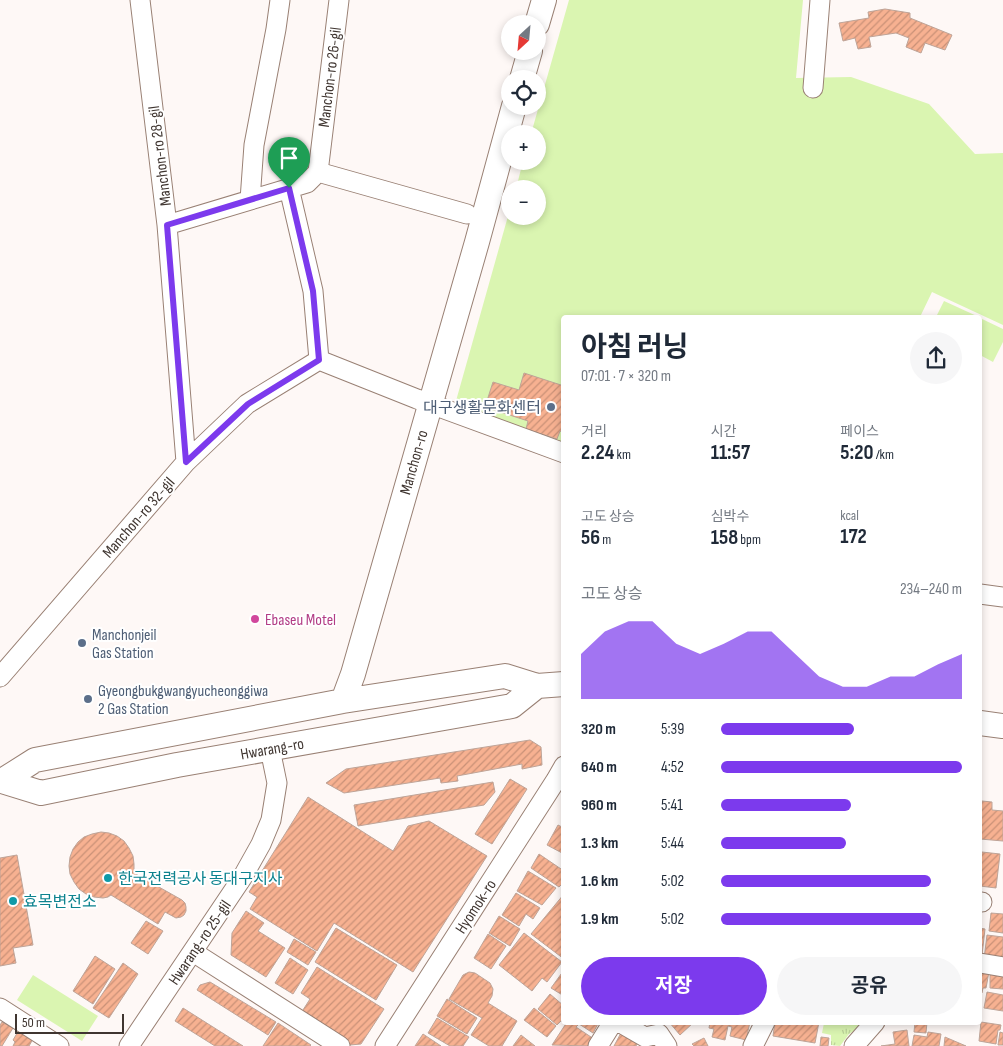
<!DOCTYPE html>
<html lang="ko">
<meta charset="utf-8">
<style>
:root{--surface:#fff;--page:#f6f6f7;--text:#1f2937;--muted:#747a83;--accent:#7c3aed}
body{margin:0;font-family:"Sofia Sans Condensed","Noto Sans KR",sans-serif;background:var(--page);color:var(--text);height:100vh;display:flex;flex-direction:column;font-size:19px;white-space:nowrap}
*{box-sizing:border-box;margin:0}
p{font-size:16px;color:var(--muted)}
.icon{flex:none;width:28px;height:28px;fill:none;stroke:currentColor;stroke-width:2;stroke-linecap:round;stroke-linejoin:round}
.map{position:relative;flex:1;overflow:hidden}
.side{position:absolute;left:561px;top:315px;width:421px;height:710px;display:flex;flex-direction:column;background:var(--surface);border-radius:5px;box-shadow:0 2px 8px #0003}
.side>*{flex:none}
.needle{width:32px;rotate:206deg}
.tools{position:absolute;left:501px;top:15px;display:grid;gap:10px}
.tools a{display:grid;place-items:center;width:45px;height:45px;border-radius:50%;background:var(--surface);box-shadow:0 2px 8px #0003;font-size:25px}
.scale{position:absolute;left:15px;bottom:12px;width:109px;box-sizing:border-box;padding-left:5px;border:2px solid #3f3530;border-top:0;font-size:14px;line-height:18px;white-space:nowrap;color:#3f3530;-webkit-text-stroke:4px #fff;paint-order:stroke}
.pin{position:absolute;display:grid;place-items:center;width:42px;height:42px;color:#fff;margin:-51px -21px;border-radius:50% 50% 50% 0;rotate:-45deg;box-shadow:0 0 5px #0007}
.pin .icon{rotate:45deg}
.round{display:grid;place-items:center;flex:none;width:52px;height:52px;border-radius:26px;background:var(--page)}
.overview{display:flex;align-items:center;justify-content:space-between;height:85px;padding:0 20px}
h1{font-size:28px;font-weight:700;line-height:38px}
.stats{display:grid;grid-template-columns:repeat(3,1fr);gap:8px;height:85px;padding:5px 20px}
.stats div{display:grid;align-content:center}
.stats b{font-size:21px;font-weight:700}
.stats small{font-size:14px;font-weight:400}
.stats p{font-size:14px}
.chart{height:140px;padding:10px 20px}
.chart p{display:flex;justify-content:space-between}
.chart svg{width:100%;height:90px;margin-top:5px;fill:var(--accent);opacity:.7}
.button{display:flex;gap:10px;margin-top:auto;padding:10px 20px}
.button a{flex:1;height:58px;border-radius:30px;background:var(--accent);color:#fff;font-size:20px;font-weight:700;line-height:58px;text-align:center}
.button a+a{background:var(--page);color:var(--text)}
ul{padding:0 20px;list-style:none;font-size:16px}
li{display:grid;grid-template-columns:80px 60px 1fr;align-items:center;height:38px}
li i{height:12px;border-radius:6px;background:var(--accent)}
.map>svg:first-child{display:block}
.grass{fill:url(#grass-tufts)}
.green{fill:#daf5b1}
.building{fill:url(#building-hatch);stroke:#bea498}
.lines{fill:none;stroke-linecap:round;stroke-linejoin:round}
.minor-casing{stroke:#998074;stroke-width:21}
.major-casing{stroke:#998074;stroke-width:26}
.minor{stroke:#fff;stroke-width:19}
.major{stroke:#fff;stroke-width:24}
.route-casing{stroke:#fff;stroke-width:10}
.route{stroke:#7c3aed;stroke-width:6}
.service-dot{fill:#5c6f8a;stroke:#fff;stroke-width:2}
.hotel-dot{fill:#d1479c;stroke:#fff;stroke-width:2}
.culture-dot{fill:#0f9aa8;stroke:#fff;stroke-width:2}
.labels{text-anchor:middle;stroke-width:4;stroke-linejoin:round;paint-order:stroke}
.street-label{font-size:16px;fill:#3f3530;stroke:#fff}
.service-label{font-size:16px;fill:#4e5e75;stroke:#fff;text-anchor:start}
.hotel-label{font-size:16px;fill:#b23c85;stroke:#fff;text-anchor:start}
.culture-label{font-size:16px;fill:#0d838f;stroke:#fff;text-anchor:start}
</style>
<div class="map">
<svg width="1003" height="1046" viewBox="0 0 1003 1046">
<defs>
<pattern id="grass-tufts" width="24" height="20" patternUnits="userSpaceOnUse" patternTransform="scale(1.25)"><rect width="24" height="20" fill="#daf5b1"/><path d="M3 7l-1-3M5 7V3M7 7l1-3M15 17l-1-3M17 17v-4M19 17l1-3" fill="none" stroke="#bcd399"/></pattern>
<pattern id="building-hatch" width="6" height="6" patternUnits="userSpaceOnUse" patternTransform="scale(1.25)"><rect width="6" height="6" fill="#f7b191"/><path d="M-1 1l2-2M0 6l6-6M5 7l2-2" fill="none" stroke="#c99177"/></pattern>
</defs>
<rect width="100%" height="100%" fill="#fef8f6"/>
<path class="grass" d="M 864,1022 L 865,1024 L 849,1034 L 840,1046 L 831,1045 L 831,1035 L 822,1033 L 824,1023 Z"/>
<path class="green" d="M 569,0 L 803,0 L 796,78 L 851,77 L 929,104 L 975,154 L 1003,153 L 1003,325 L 932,292 L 920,317 L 564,318 L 564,447 L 454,408 L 510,209 L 510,216 L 538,216 L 538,189 L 516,189 L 523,161 L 538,161 L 538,134 L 531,134 Z
M 944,301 L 979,317 L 936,317 Z
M 980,318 L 1003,329 L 1003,342 L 993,362 L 980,355 Z
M 33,975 L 98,1016 L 82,1041 L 17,1000 Z"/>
<path class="building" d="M 885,9 L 910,13 L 910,18 L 952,35 L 945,50 L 925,43 L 921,53 L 906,47 L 909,38 L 896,33 L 869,37 L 871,47 L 858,49 L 855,38 L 843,41 L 839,23 L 869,18 L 868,12 Z
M 524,373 L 564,386 L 564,433 L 560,431 L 557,439 L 526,429 L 528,421 L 485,407 L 493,382 L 519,390 Z
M 530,740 L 541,747 L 542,765 L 522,769 L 522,764 L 457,776 L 458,781 L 441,783 L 440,778 L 344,793 L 326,783 L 346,769 Z
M 510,779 L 527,789 L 492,844 L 475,834 Z
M 493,782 L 495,792 L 484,805 L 358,826 L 354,805 Z
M 308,797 L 393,851 L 408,826 L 429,821 L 487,856 L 413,972 L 334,923 L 317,951 L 250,909 L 257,897 L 249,892 Z
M 982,801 L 992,802 L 992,810 L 1003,811 L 1003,841 L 980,839 L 980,809 L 981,809 Z
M 558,825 L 564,828 L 564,854 L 547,845 Z
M 101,832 L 109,833 L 117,836 L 124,841 L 129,848 L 133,856 L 134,864 L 134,873 L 182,900 L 185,903 L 186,907 L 186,911 L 184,915 L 181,917 L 176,918 L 165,912 L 158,924 L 111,895 L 108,897 L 103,898 L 94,897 L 86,894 L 79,889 L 74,882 L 70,874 L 69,866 L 70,857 L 73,849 L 78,842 L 84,837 L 92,834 Z
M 982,852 L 1000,854 L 996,888 L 980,886 L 980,865 Z
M 539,854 L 564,871 L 564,882 L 559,887 L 531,868 Z
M 17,855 L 33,945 L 13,948 L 16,963 L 0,966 L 0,858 Z
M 528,871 L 556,888 L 542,905 L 517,891 Z
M 516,893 L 540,908 L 533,919 L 526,914 L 519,926 L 502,915 Z
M 564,894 L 564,959 L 531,934 Z
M 246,911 L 264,923 L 258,931 L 285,948 L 266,977 L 231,955 L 232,933 Z
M 991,913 L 1003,914 L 1003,933 L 989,931 Z
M 499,916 L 520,929 L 510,946 L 489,933 Z
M 146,921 L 163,931 L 148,954 L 131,943 Z
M 336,928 L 397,965 L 376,1000 L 315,962 Z
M 980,928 L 985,929 L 982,955 L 980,955 Z
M 524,933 L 562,962 L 547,982 L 542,978 L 532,991 L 499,965 Z
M 488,934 L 506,946 L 491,969 L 474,958 Z
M 987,935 L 1003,937 L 1003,962 L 984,959 Z
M 294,939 L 316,952 L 308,965 L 287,952 Z
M 95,956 L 115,969 L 93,1004 L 73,991 Z
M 290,958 L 308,970 L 293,994 L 275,983 Z
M 123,963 L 138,974 L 109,1018 L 93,1008 Z
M 317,967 L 384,1009 L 361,1044 L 350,1045 L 301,1013 L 310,999 L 301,993 Z
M 564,970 L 564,996 L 551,988 Z
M 980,971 L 989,972 L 986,988 L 983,988 L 982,993 L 980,992 Z
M 469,972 L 475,973 L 490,983 L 493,989 L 492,996 L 488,1003 L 517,1021 L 502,1046 L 489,1046 L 471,1035 L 482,1018 L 449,999 L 463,975 Z
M 990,973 L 1003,973 L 1003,989 L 990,988 Z
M 210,982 L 276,1022 L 268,1035 L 197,990 L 200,985 Z
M 987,992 L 1003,995 L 1003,1011 L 984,1008 Z
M 550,994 L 564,1006 L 564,1023 L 561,1021 L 557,1025 L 538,1009 Z
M 447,999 L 477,1018 L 467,1034 L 437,1016 Z
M 183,1008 L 243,1046 L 215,1046 L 175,1021 Z
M 534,1008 L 556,1026 L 547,1037 L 524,1020 Z
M 437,1018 L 469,1037 L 463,1046 L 450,1046 L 428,1033 Z
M 2,1022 L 13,1028 L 2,1046 L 0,1046 L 0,1025 Z
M 567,1022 L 573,1022 L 578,1025 L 576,1027 L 594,1039 L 589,1046 L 552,1045 Z
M 576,1022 L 599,1022 L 593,1033 Z
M 669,1022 L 694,1022 L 680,1035 Z
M 710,1022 L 750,1022 L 746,1040 L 730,1036 L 732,1027 L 728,1026 L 725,1040 L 712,1037 L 714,1029 L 709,1028 Z
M 775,1022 L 819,1022 L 815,1043 L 773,1036 Z
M 915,1022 L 927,1022 L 926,1033 L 914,1032 Z
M 981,1022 L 1001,1025 L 1000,1030 L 998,1030 L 996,1044 L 979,1041 Z
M 278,1023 L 311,1045 L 310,1046 L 263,1046 Z
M 19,1030 L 33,1039 L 29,1046 L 13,1046 L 15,1042 L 13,1040 Z
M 907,1030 L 909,1046 L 881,1046 L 895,1044 L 893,1032 Z
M 622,1031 L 638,1042 L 636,1046 L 614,1046 Z
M 928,1032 L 941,1034 L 939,1046 L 912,1046 L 914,1035 L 927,1037 Z
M 1000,1032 L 1003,1033 L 1003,1045 L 998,1045 Z
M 423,1034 L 441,1046 L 415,1046 Z
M 521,1035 L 535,1046 L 513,1046 Z
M 821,1037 L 829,1038 L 828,1046 L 820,1046 Z
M 945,1037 L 966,1046 L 944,1046 Z
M 704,1038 L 708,1046 L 694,1046 L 692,1044 Z"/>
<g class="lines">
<g class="minor-casing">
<path id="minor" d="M 140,0 L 167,225 L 186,462
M 813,88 L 820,0
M 318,172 L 467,214
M 289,188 L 313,291 L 319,360
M 250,200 L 254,145 L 276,29 L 280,0
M 167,225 L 307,183 L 318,172 L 339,0
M 980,594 L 1003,597
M 0,677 L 186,462 L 247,404 L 319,360 L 417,399 L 564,453
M 980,902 L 982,902
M 193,952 L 340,1046
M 980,963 L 1003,967
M 0,1008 L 59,1046
M 619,1022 L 645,1037 L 659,1034 L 667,1046
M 129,1046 L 242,878 L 261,844 L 271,820 L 277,783 L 270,749
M 385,1046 L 556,780 L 564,766
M 598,1046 L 613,1022
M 753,1046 L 765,1022
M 854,1046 L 875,1022"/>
</g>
<g class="major-casing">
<path id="major" d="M 537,24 L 544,0
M 522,79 L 530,51
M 343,701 L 353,674 L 477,242 L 514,106
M 980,723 L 1003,726
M 0,781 L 2,781 L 35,760 L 343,701 L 505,676 L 537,686 L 564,684
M 2,781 L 41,793 L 177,765 L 512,706 L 537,686"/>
</g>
<use href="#minor" class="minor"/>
<use href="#major" class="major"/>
</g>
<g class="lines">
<g class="route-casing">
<path id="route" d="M 289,188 L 313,291 L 319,360 L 248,404 L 186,462 L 167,225 Z"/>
</g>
<use href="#route" class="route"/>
</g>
<g class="service-dot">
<circle cx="551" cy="407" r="5"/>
<circle cx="82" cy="643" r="5"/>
<circle cx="88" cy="699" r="5"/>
</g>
<circle class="hotel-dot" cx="255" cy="619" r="5"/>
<g class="culture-dot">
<circle cx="108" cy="878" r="5"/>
<circle cx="13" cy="901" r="5"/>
</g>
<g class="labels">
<g class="street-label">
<text transform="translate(329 77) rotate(-83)" y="6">Manchon-ro 26-gil</text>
<text transform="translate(159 156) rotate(-97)" y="6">Manchon-ro 28-gil</text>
<text transform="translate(413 462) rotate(-74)" y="6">Manchon-ro</text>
<text transform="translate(138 517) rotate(-49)" y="6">Manchon-ro 32-gil</text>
<text transform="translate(272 748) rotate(-10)" y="6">Hwarang-ro</text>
<text transform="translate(475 906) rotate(-57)" y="6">Hyomok-ro</text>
<text transform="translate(199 942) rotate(-56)" y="6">Hwarang-ro 25-gil</text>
</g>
<g class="service-label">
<text x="541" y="413" text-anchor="end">대구생활문화센터</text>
<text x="92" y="640">Manchonjeil<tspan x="92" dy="18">Gas Station</tspan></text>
<text x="98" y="696">Gyeongbukgwangyucheonggiwa<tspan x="98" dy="18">2 Gas Station</tspan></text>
</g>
<g class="hotel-label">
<text x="265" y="625">Ebaseu Motel</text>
</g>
<g class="culture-label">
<text x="118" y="884">한국전력공사 동대구지사</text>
<text x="23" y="907">효목변전소</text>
</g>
</g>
</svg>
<div class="tools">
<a><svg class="needle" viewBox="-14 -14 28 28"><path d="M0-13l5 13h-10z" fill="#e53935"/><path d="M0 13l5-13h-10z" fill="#747a83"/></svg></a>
<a><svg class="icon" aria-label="locate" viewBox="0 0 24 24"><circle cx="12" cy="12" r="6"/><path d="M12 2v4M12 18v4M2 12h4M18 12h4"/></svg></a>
<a>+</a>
<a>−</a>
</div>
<div class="scale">50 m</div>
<div class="pin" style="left:289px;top:188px;background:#1e9e55"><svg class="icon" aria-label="arrive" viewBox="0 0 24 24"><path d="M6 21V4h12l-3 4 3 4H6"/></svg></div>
<section class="side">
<div class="overview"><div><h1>아침 러닝</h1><p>07:01 · 7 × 320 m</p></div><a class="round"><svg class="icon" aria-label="share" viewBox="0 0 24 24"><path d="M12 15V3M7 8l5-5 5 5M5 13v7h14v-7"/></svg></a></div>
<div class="stats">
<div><p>거리</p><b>2.24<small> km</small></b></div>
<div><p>시간</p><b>11:57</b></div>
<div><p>페이스</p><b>5:20<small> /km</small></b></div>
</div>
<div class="stats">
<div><p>고도 상승</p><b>56<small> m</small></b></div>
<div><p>심박수</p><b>158<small> bpm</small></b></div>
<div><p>kcal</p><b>172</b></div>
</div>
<div class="chart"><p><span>고도 상승</span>234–240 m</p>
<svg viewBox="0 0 160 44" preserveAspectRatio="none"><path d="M0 44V22L10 11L20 6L30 6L40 17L50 22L60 17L70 11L80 11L90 22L100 33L110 38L120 38L130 33L140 33L150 27L160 22V44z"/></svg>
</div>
<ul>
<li><b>320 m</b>5:39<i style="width:55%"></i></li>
<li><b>640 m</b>4:52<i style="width:100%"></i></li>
<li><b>960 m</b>5:41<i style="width:54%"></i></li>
<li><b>1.3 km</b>5:44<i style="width:52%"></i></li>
<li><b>1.6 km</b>5:02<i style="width:87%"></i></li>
<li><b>1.9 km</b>5:02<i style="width:87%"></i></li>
</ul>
<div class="button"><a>저장</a><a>공유</a></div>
</section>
</div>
